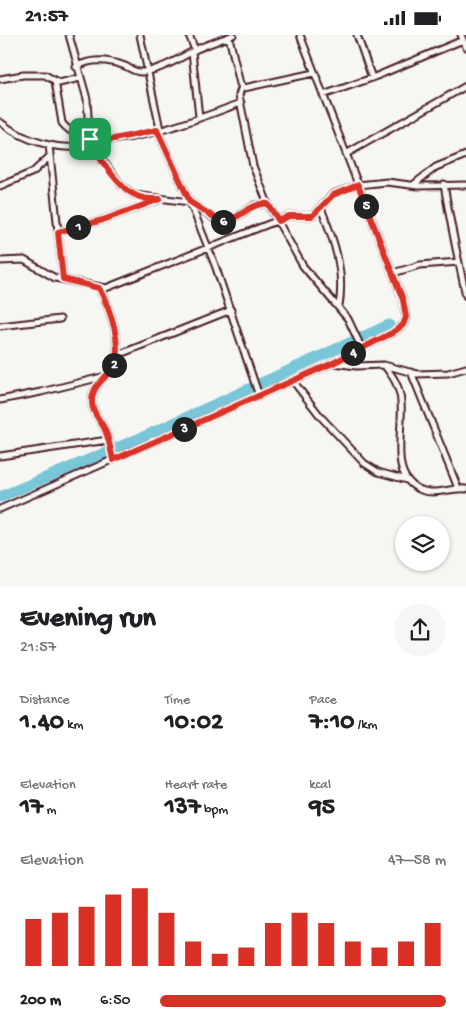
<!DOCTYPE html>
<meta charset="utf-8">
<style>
:root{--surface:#fff;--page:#f6f6f6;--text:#202124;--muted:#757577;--accent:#d93025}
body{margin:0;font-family:"Gochi Hand",sans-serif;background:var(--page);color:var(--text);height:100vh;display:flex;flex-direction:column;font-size:19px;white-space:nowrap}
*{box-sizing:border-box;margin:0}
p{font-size:16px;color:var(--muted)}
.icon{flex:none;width:28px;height:28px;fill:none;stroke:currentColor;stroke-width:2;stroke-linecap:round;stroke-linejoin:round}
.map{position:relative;height:552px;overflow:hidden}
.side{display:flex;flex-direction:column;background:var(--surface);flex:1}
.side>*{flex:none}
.fabs{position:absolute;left:395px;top:481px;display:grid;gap:10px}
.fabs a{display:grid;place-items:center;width:55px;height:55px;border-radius:50%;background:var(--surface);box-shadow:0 1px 4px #0004;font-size:25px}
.pin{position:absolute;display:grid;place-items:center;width:42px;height:42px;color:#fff;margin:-21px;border-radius:10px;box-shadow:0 2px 8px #0006}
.km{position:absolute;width:25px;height:25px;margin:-12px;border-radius:50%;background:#222;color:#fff;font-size:14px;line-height:25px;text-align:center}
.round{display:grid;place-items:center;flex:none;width:52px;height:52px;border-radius:26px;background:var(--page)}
.headline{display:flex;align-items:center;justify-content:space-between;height:85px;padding:0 20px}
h1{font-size:28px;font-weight:700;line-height:38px}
.figures{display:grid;grid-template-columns:repeat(3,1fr);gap:8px;height:85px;padding:5px 20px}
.figures div{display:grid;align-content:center}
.figures b{font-size:25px;font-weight:700}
.figures small{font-size:14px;font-weight:400}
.figures p{font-size:14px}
.chart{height:140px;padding:10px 20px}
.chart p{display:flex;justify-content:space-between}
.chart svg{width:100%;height:90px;margin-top:5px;stroke:var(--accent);stroke-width:6}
ul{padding:0 20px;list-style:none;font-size:16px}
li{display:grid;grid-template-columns:80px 60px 1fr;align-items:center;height:38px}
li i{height:12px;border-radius:6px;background:var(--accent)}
.status{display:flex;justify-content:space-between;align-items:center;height:35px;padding:0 25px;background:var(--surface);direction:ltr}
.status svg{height:14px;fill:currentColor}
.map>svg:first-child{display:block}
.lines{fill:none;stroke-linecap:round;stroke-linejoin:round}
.river{stroke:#78c6d7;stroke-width:11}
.street-casing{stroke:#4a1f2b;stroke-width:9}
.street{stroke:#f6f6f2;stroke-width:5}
.route-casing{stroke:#fff;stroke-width:10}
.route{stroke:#d93025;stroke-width:6}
</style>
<div class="status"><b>21:57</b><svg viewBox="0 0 49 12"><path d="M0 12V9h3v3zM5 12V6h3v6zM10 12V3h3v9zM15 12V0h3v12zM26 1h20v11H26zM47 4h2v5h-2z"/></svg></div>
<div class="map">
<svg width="466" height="552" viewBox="0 0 466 552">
<rect width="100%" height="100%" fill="#f6f6f2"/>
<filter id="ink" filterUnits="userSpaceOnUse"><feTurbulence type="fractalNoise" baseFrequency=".02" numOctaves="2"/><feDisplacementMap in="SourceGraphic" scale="10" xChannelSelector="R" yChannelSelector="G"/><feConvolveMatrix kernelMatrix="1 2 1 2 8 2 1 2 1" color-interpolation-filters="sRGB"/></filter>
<g filter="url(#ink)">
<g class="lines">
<path class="river" d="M 0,462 L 150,399 L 389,290"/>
<g class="street-casing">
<path id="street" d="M 69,0 L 87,64 L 89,100 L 94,114 L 121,150 L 134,160 L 190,167 L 215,230 L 259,361
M 140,0 L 160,94
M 189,0 L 195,15
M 357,0 L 372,43
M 461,0 L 466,12
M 229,2 L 240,49 L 244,53 L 314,38
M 192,17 L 199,82
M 76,32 C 91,23 109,25 125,31 C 131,34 136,38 143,37 C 163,34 180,23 197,14 C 208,9 221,5 233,0
M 0,44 L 23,40 L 45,40 L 59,48 L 80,43
M 55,46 L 62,88 C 94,129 201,82 241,68
M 242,51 L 239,60 L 253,131 L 268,169 L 303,231 L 348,284 L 362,314
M 323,60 L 372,43 L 463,5
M 0,87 C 25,107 61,117 92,110
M 157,95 L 190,167 L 215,184 L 230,186 L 255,170 L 268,169
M 49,110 L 63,244
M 346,119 L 466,51
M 444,149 C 450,187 458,224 466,261
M 413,150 L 436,132 L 466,120
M 0,151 L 33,137 L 50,121
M 321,173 C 334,205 345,236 339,271
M 58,197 L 103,185 L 158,165
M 0,226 L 24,225 L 55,243 L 106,253 L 289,181 L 312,181 L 333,159 L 358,150 L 387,147 L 418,151 L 466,150
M 393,238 L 420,230 L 459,227
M 99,253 C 109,272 126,314 111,335 C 103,346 92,351 92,367 C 92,379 101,385 105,395 C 109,404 111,415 113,425
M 0,291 L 60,284
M 115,321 L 231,275
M 334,328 L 356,331 L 384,330 L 417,339 L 448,338 L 466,333
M 384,330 C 391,339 398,348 400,360 C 407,389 384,444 424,456 C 438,460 452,452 466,454
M 411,337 L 458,453
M 293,346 L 321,382 L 364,428 L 378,437 L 407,445
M 0,365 L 41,357 L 102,342
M 0,421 L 108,405
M 0,474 L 333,328 L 392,298 L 403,290 L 406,283 L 403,265 L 300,0"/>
</g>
<use href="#street" class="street"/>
</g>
</g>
<g class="lines" filter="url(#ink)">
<g class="route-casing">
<path id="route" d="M 157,95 L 190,167 L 220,186 C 239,187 249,167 268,169 L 279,186 L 289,181 L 312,181 L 333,160 L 358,150 L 403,265 L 406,282 L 403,290 L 392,298 L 333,328 L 113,425 C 111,415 109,404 105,395 C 101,385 92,379 92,367 C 92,351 103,346 111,335 C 126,314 109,272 99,253 L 63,244 L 58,197 L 103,185 L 160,164 C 150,164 141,164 133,159 C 120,153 94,118 90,104 L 109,105 Z"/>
</g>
<use href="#route" class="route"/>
</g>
</svg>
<div class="fabs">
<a><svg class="icon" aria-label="layers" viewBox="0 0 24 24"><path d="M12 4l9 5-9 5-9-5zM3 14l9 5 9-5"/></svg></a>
</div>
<div class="pin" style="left:90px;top:104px;background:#1e9e55"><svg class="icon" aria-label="arrive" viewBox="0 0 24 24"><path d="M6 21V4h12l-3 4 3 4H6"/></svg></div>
<b class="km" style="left:78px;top:192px">1</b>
<b class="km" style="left:114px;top:330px">2</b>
<b class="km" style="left:184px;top:394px">3</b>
<b class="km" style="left:353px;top:318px">4</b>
<b class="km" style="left:366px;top:171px">5</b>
<b class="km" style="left:223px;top:187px">6</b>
</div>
<section class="side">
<div class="headline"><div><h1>Evening run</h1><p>21:57</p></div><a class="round"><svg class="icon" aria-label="share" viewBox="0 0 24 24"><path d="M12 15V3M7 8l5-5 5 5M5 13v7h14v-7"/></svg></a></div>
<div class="figures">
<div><p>Distance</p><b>1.40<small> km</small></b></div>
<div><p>Time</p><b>10:02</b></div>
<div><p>Pace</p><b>7:10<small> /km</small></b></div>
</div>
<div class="figures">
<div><p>Elevation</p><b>17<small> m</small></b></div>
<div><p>Heart rate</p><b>137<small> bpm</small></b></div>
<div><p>kcal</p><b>95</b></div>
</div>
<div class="chart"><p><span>Elevation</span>47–58 m</p>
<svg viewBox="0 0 160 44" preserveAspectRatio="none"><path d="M5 44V21M15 44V18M25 44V15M35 44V9M45 44V6M55 44V18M65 44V32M75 44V38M85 44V35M95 44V23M105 44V18M115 44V23M125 44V32M135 44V35M145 44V32M155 44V23"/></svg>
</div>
<ul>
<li><b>200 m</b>6:50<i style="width:100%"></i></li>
</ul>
</section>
